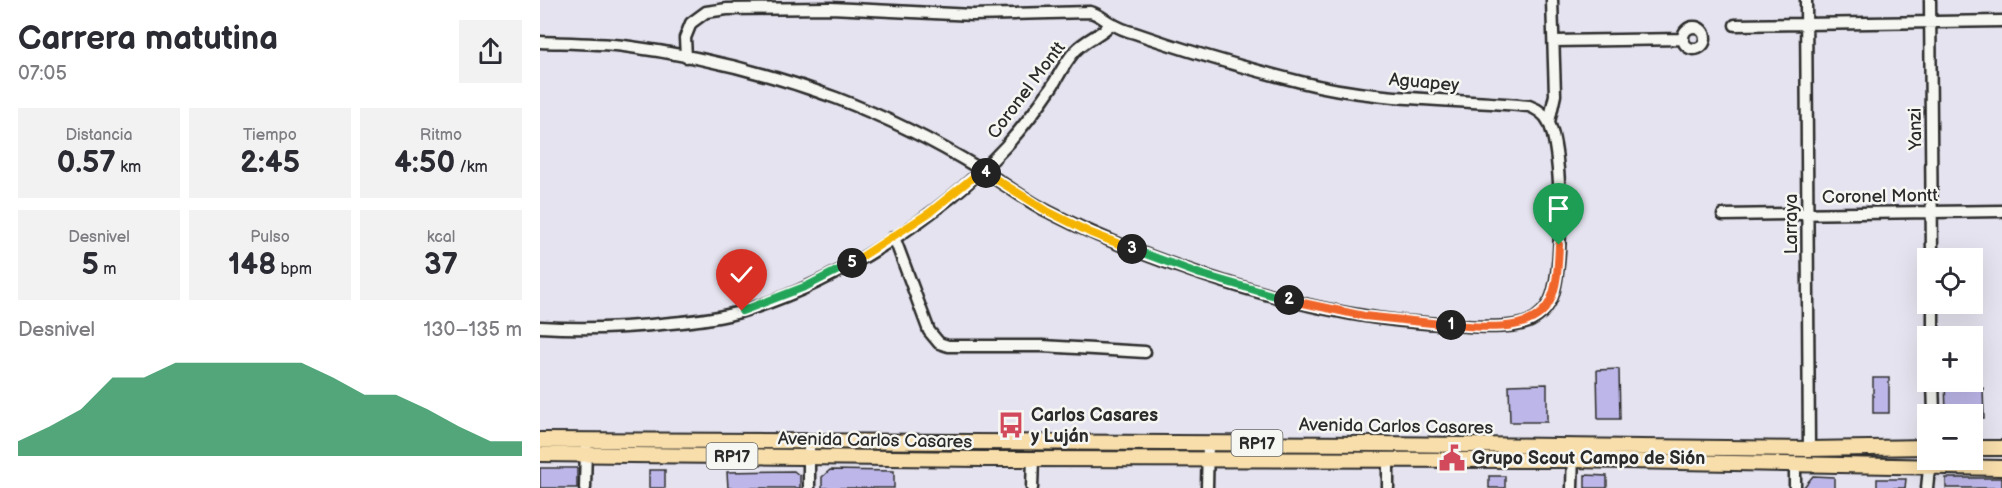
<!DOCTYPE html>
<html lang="es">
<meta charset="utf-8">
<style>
:root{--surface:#fff;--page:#f2f2f3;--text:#2b2b33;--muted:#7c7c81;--accent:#0b8043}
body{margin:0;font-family:"Balsamiq Sans",sans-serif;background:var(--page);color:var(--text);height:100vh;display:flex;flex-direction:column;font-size:22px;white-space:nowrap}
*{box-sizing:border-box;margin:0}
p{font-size:20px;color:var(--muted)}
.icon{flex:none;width:33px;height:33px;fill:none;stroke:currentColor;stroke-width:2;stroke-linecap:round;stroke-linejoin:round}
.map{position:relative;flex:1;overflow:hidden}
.details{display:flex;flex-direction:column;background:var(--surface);width:540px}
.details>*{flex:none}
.tools{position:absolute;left:1377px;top:248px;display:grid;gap:12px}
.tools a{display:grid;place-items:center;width:66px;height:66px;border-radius:0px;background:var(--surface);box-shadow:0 6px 24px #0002;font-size:30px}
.pin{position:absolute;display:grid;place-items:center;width:51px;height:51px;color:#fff;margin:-62px -26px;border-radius:50% 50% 50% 0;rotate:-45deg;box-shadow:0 0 6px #0007}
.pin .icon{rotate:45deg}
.km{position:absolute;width:30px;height:30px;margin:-15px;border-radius:50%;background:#222;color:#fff;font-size:16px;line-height:30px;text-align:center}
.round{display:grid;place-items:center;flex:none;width:63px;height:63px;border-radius:0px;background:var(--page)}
.overview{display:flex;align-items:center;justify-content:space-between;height:102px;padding:0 18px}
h1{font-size:33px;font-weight:700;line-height:45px}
.metrics{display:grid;grid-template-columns:repeat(3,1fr);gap:9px;height:102px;padding:6px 18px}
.metrics div{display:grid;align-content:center;border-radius:0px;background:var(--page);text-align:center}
.metrics b{font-size:30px;font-weight:700}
.metrics small{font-size:16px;font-weight:400}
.metrics p{font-size:16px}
.chart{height:168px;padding:12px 18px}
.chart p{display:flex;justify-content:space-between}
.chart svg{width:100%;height:108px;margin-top:6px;fill:var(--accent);opacity:.7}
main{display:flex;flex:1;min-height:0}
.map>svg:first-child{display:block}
.building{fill:#bdb7e9;stroke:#2b2b2b;stroke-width:1.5}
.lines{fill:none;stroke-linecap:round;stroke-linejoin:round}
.minor-casing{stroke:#2b2b2b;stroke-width:15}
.major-casing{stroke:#2b2b2b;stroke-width:18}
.minor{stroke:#f6f6f2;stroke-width:10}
.major{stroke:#f8deab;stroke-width:14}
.split-1-casing{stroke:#fff;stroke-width:12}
.split-2-casing{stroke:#fff;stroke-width:12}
.split-3-casing{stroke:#fff;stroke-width:12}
.split-4-casing{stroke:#fff;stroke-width:12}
.split-5-casing{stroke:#fff;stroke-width:12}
.split-6-casing{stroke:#fff;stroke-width:12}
.split-1{stroke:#f0652b;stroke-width:8}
.split-2{stroke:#f0652b;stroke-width:8}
.split-3{stroke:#22a559;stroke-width:8}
.split-4{stroke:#f5b400;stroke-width:8}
.split-5{stroke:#f5b400;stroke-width:8}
.split-6{stroke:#22a559;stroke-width:8}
.labels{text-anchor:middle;stroke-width:5;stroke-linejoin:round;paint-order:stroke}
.shield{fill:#f6f6f2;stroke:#686867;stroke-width:1.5}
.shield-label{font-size:16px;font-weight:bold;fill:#2b2b2b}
.street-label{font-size:18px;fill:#2b2b2b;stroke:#f6f6f2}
.poi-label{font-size:18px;font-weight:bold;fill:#2b2b2b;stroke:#f6f6f2;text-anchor:start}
</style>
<main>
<section class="details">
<div class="overview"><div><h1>Carrera matutina</h1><p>07:05</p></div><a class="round"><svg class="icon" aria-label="share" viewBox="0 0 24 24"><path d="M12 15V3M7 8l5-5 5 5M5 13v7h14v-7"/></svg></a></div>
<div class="metrics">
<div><p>Distancia</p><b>0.57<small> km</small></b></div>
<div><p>Tiempo</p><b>2:45</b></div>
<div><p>Ritmo</p><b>4:50<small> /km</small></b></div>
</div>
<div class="metrics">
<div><p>Desnivel</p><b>5<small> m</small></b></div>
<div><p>Pulso</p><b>148<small> bpm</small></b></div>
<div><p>kcal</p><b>37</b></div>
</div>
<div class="chart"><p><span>Desnivel</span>130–135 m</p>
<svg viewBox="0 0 160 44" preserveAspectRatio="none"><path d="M0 44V38L10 32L20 25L30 12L40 12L50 6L60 6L70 6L80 6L90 6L100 12L110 19L120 19L130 25L140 32L150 38L160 38V44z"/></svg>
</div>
</section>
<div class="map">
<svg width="1462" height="488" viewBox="0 0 1462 488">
<rect width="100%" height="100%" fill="#e5e3ef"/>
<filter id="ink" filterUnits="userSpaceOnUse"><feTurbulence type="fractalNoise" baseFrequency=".0167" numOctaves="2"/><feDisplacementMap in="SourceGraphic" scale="12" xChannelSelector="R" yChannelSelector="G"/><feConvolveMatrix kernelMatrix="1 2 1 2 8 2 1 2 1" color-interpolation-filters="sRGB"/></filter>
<g filter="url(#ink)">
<path class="building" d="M 1079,369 L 1080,419 L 1058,419 L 1057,370 Z
M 1333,378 L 1349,378 L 1349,413 L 1333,413 Z
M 1405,381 L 1427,381 L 1427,389 L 1443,388 L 1444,418 L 1432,418 L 1432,414 L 1406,414 Z
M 1007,384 L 1007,422 L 970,422 L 969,385 Z
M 0,468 L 37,468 L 37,488 L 0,488 Z
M 109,470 L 125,470 L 125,488 L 109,488 Z
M 290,470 L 354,471 L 354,488 L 282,488 L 282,477 Z
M 254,471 L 260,476 L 260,488 L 188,488 L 187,472 Z
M 1045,475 L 1067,476 L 1067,488 L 1045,488 Z
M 949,476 L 965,476 L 965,488 L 949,488 Z
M 1273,476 L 1294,477 L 1294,488 L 1263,488 Z
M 1406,478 L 1462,478 L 1462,488 L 1406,488 Z
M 1337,479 L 1366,479 L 1365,488 L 1337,488 Z"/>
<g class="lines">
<g class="minor-casing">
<path id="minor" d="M 1266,0 L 1269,449
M 1390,0 L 1392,258
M 1195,25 L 1462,21
M1143 38a11 11 0 1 1 22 0a11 11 0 1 1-22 0Z
M 1014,41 L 1143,39
M 0,42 C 28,43 56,43 84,46 C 155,55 228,73 296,98 C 346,117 394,141 440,169 C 464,183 486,201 511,213 C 567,242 625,263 685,282 C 750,302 817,319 886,323 C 912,325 965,331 988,322 C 998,318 1007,309 1011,299 C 1024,271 1023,149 1008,121 C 1004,113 997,109 989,106 C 913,99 835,101 761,82 C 705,68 649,52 595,33 C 586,31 577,27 569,22 C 562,18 558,14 550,12 L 433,15 L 291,8 L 187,9 L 166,12 L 151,23 L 145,38 L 146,57
M 1009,122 L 1015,95 L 1012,0
M 1183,215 L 1462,211
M 354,237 L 389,331 L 399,343 L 408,346 L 502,346 L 605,352
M 1393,303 L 1393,336
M 0,327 C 44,330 87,328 131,323 C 155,321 180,318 203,311 C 295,284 401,216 466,146 C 483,127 499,106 513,85 C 520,73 526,61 535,51 C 546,39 561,35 571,24
M 1393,381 L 1394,414
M 269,441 L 269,488
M 45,488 L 46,447
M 492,488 L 493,458
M 667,488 L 668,443
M 848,488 L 848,461
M 1032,488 L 1033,452
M 1255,488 L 1255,465
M 1387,488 L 1390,459"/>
</g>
<g class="major-casing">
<path id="major" d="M 0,440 L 838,444 L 1269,449 L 1388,447
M 1432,448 L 1462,448
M 0,454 L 441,459 L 1032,460 L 1462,468"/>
</g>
<use href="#minor" class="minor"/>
<use href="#major" class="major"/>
</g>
</g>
<g class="lines" filter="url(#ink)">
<g class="split-1-casing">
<path id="split-1" d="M 911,325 C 942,327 994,334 1010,301 C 1018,284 1018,263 1019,245"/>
</g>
<g class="split-2-casing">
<path id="split-2" d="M 749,300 L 824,316 L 911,325"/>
</g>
<g class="split-3-casing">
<path id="split-3" d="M 592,249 L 660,274 L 749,300"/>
</g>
<g class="split-4-casing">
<path id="split-4" d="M 446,173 L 507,211 L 551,233 L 592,249"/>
</g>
<g class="split-5-casing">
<path id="split-5" d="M 312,263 L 389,213 L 442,170 L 446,173"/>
</g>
<g class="split-6-casing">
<path id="split-6" d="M 202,311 L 267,286 L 312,263"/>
</g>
<use href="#split-1" class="split-1"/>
<use href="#split-2" class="split-2"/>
<use href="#split-3" class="split-3"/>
<use href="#split-4" class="split-4"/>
<use href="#split-5" class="split-5"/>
<use href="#split-6" class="split-6"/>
</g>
<defs>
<g id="bus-bare" transform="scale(2.07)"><path d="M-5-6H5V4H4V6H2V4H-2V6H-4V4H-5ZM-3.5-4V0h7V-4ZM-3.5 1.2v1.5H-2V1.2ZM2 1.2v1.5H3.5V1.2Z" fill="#d1495b" stroke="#f6f6f2" stroke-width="2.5" paint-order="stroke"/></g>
<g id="civic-bare" transform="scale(2.07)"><path d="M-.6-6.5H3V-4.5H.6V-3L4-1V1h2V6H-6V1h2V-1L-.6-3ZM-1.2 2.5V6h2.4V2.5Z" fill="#d1495b" stroke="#f6f6f2" stroke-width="2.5" paint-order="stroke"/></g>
</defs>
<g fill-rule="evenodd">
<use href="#bus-bare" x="471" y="425"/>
<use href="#civic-bare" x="912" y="458"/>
</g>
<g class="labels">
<g class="shield">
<rect x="691.5" y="430" width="51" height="26" rx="4.5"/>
<rect x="166.5" y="443" width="51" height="26" rx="4.5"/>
</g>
<g class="shield-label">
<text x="717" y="449">RP17</text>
<text x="192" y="462">RP17</text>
</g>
<g class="street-label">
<text transform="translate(884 82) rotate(5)" y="6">Aguapey</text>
<text transform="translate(486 90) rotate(-53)" y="6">Coronel Montt</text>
<text transform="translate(1375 129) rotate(-91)" y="6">Yanzi</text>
<text transform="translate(1340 196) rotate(-1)" y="6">Coronel Montt</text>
<text transform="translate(1251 224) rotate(-90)" y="6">Larraya</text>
<text transform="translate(856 426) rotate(1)" y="6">Avenida Carlos Casares</text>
<text transform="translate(335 440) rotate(1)" y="6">Avenida Carlos Casares</text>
</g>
<g class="poi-label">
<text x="491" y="421">Carlos Casares<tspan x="491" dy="21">y Luján</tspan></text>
<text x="932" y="464">Grupo Scout Campo de Sión</text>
</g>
</g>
</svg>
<div class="tools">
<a><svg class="icon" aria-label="locate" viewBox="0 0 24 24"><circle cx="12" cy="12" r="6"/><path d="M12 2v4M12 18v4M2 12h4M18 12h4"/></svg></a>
<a>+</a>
<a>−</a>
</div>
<div class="pin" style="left:1019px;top:245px;background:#1e9e55"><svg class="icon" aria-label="arrive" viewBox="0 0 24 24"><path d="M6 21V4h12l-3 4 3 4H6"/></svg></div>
<div class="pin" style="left:202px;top:311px;background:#d93025"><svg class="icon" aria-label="check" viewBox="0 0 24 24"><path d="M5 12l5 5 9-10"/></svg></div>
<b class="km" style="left:911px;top:325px">1</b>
<b class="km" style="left:749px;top:300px">2</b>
<b class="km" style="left:592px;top:249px">3</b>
<b class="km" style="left:446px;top:173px">4</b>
<b class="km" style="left:312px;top:263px">5</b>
</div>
</main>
